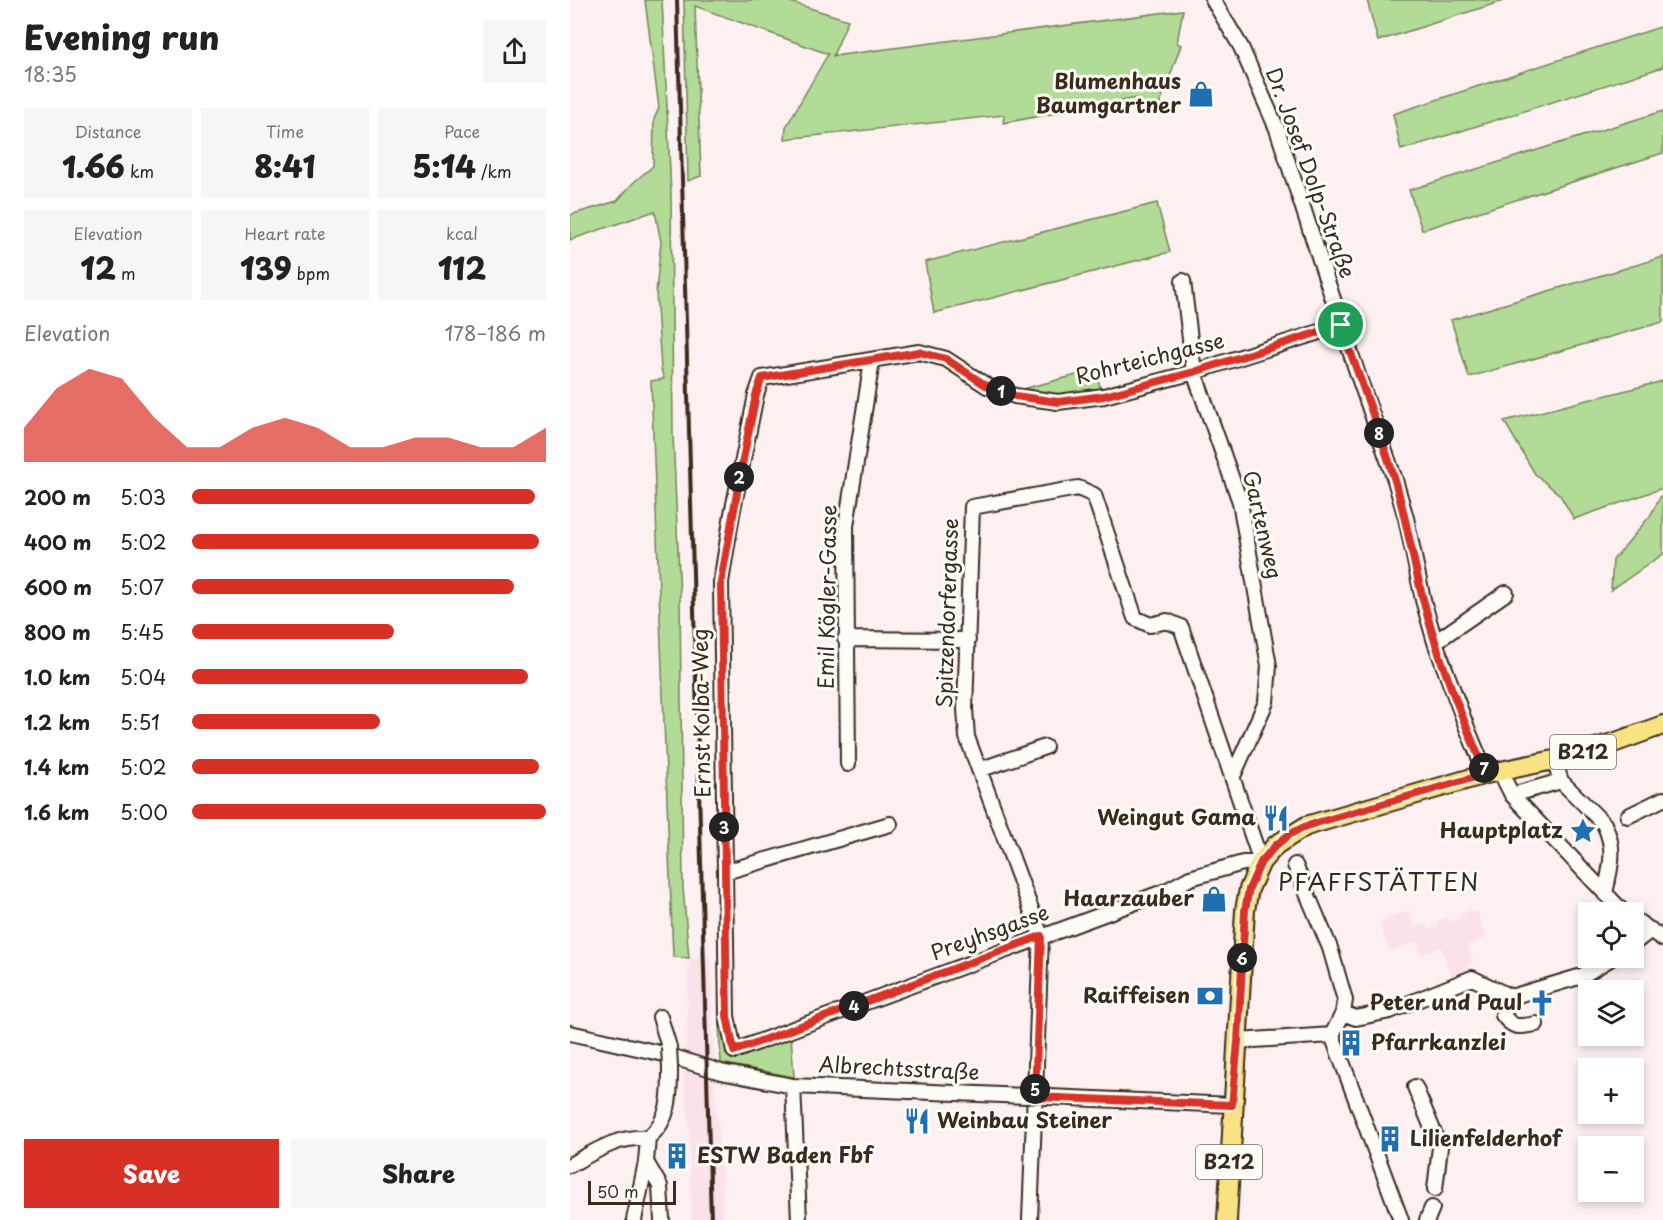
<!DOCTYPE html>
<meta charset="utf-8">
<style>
:root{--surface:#fff;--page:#f6f6f6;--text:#222;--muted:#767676;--accent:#d93025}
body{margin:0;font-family:"Playpen Sans",sans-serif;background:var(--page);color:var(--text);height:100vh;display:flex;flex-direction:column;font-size:22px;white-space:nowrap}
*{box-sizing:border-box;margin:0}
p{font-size:20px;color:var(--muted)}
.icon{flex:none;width:33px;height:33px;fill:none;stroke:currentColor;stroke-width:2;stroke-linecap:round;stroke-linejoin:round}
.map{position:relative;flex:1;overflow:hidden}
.drawer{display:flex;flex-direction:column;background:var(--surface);width:570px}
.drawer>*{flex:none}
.controls{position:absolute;left:1008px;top:902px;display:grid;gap:12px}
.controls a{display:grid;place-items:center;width:66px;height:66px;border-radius:0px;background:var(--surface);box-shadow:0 3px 9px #0003;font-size:30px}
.scale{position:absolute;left:18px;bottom:15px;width:88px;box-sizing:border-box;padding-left:6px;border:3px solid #3b2a1e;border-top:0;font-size:16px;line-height:21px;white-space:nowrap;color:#3b2a1e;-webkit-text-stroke:4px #fdfcf7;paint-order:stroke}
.pin{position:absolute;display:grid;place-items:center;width:51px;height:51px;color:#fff;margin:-26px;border:3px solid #fff;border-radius:50%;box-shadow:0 2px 6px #0007}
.km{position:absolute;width:30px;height:30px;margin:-15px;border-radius:50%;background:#222;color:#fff;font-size:16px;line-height:30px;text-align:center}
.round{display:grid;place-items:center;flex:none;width:63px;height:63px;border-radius:0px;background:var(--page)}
.head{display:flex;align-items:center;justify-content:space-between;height:102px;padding:0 24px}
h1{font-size:33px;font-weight:800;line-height:45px}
.figures{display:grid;grid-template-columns:repeat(3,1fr);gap:9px;height:102px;padding:6px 24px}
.figures div{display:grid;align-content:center;border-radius:0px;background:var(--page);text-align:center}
.figures b{font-size:30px;font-weight:800}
.figures small{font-size:16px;font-weight:400}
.figures p{font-size:16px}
.chart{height:168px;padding:12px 24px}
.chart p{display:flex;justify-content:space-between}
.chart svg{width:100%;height:108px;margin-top:6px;fill:var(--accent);opacity:.7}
.button{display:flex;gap:12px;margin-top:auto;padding:12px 24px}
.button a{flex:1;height:69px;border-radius:0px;background:var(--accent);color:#fff;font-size:24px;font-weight:800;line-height:69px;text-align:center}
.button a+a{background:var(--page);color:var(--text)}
ul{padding:0 24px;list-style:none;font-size:20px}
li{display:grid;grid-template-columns:96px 72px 1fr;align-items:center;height:45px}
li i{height:15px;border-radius:8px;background:var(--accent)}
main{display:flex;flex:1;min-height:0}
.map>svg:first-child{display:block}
.built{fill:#fbe2ea}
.green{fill:#b2db97;stroke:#76825a;stroke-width:1.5}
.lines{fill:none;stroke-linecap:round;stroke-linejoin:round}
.minor-casing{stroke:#3b2a1e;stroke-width:18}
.major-casing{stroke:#3b2a1e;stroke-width:22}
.minor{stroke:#fdfcf7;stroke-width:14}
.major{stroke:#f8e281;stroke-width:18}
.rail{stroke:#3b2a1e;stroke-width:4}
.minor-bridge-casing{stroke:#3b2a1e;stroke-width:18;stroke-linecap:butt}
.minor-bridge{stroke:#fdfcf7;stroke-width:14}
.route-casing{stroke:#fff;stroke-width:12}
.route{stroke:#d93025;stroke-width:8}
.labels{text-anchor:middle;stroke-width:6;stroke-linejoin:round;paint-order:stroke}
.shield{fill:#fdfcf7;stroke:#75695f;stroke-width:1.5}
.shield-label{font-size:20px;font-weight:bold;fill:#3b2a1e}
.poi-label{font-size:21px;font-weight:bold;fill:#3b2a1e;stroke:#fdfcf7;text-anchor:end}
.street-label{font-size:21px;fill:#3b2a1e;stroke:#fdfcf7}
.quarter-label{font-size:24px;letter-spacing:1.5px;fill:#3b2a1e;stroke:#fdfcf7}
</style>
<main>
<section class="drawer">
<div class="head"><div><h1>Evening run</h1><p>18:35</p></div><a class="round"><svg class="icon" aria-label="share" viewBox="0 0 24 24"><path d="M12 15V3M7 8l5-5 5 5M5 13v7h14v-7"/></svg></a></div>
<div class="figures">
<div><p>Distance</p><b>1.66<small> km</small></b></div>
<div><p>Time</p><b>8:41</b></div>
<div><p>Pace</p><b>5:14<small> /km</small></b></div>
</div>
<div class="figures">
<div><p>Elevation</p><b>12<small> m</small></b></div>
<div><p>Heart rate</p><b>139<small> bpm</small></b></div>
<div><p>kcal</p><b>112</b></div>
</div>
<div class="chart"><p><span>Elevation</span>178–186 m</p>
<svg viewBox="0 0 160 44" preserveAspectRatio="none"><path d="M0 44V30L10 14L20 6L30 10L40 26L50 38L60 38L70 30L80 26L90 30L100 38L110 38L120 34L130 34L140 38L150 38L160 30V44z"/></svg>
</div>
<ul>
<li><b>200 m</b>5:03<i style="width:97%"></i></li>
<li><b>400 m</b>5:02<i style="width:98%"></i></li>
<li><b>600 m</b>5:07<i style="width:91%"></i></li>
<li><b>800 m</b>5:45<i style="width:57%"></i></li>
<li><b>1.0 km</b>5:04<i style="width:95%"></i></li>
<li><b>1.2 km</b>5:51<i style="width:53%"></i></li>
<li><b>1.4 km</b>5:02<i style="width:98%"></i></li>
<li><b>1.6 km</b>5:00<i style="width:100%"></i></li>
</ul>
<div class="button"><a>Save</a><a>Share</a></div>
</section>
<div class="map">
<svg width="1093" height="1220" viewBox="0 0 1093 1220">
<rect width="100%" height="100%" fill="#fcf0f1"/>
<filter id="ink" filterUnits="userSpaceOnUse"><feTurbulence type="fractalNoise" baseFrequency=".0167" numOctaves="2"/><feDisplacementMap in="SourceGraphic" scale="12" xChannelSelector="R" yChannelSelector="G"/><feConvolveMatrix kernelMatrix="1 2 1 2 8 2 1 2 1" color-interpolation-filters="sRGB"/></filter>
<g filter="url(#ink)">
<path class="built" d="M 902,910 L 903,912 L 907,911 L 916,938 L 897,945 L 904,962 L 897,965 L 900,972 L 883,980 L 871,947 L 852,955 L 846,942 L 820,952 L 809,922 L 839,911 L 844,928 L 857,924 L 859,929 L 868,926 L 867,921 L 878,917 L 880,922 L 891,918 L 890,914 Z
M 141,957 L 144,1081 L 154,1199 L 152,1200 L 153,1220 L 121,1220 L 119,1127 L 113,1071 L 113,1051 L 116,1044 L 119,958 Z"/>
<path class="green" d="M 75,0 L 92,0 L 101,194 L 103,434 L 110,597 L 113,888 L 119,958 L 103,957 L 81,381 L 94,379 L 91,369 L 86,292 L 91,242 L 85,211 L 0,240 L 0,215 L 47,201 L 63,183 L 83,166 L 84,119 L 89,108 Z
M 114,0 L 214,0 L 278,20 L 263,56 L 613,10 L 607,43 L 611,45 L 587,112 L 572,117 L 567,98 L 433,123 L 434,115 L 215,139 L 216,127 L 258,54 L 125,6 L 131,176 L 118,181 Z
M 797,0 L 936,0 L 808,41 Z
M 1093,26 L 1093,67 L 831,150 L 823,114 Z
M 1093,111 L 1093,153 L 852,230 L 839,190 Z
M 587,203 L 600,252 L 364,313 L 355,262 Z
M 1093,257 L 1093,322 L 899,377 L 881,320 Z
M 526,370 L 531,391 L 489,398 L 445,391 Z
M 1093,381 L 1093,488 L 1004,519 L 990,495 L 965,474 L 934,421 Z
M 1093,492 L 1093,554 L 1041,590 L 1043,560 L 1080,516 Z
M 151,1022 L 154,1022 L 160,1057 L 221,1036 L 224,1077 L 151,1063 L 149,1025 Z"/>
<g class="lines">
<g class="minor-casing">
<path id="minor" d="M 643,0 L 671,47 L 707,129 L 788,375 L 825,480 L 836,518 L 853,600 L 865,642 L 897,728 L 916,774
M 613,281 L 624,372 L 670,502 L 699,666 L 696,702 L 663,776
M 275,639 L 398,640
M 865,642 L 936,593
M 984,760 L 991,781 L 1034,824 C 1047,851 1040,867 1035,894
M 278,764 L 276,526 L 302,361
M 409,770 L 475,747
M 930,771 L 942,795 L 1053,912
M 942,795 L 991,781
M 1058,816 L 1093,799
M 725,865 L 760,948 L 775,1000 L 773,1013 L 762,1035 L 831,1220
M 155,872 L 320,824
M 1064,919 L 1093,939
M 1064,943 L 1081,930
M 941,997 L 1012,976 L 1043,957
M 773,1013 L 786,1018 L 820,1011 L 902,978 L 941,997 L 933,1015 C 943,1029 949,1027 966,1024
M 90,1017 L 99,1047
M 0,1033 L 94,1054 L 151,1072 L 223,1086 L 662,1105
M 668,1041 L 762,1035
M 223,1086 L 229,1220
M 845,1087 L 870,1147 L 865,1189
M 78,1138 C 101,1119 100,1094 100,1067
M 76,1162 L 90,1186 L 92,1220
M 0,1165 C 26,1151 47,1136 78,1138
M 64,1220 L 76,1162 L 78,1138
M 460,1220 L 471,936 L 397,737 L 395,709 L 402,507 L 508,488 L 524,495 L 565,618 L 580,625 L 597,621 L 611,627 L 691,862 L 673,863 L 620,878 L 596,891 L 164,1051 L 157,1016 L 151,582 L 162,514 L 186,395 L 192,378 L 349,352 L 376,359 L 417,386 L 445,396 L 488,402 L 534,396 L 624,372 L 771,325
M 857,1220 L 862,1208"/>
</g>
<g class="major-casing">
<path id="major" d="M 657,1220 L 675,910 L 679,889 L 691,862 L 706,845 L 736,826 L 916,774 L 984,760 L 1046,742 L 1093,725"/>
</g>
<use href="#minor" class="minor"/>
<use href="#major" class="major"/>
<path class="rail" d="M 107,0 L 141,1220"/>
<g class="minor-bridge-casing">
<path id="minor-bridge" d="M 99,1047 L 100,1067"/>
</g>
<use href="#minor-bridge" class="minor-bridge"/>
</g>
</g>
<g class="lines" filter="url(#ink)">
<g class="route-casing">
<path id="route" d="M 771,325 C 789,378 810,430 826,484 C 837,522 843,561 853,599 C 868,659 892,717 916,774 L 736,826 L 720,834 L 706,845 L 691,862 L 679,889 L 675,910 L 668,1041 L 662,1105 L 465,1097 L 471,936 L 164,1051 L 157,1016 L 151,582 L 174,454 L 186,395 L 192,378 L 349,352 L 376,359 L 417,386 L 445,396 L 488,402 L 534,396 L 624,372 Z"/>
</g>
<use href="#route" class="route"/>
</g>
<defs>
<g id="shop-bare" transform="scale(2.07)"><path d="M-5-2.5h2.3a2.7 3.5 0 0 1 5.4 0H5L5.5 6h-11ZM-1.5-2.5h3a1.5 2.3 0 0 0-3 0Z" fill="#1f6fb2" stroke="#fdfcf7" stroke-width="2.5" paint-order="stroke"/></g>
<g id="restaurant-bare" transform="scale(2.07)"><path d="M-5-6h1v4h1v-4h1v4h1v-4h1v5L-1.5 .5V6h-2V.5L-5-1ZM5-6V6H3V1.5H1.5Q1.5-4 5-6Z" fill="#1f6fb2" stroke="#fdfcf7" stroke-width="2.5" paint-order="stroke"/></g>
<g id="sight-bare" transform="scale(2.07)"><path d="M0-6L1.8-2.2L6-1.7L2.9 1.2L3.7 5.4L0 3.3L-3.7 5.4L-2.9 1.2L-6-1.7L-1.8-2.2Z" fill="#1f6fb2" stroke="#fdfcf7" stroke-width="2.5" paint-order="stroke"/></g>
<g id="bank-bare" transform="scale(2.07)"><path d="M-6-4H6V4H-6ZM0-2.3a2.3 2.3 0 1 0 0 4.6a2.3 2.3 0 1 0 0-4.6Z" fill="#1f6fb2" stroke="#fdfcf7" stroke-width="2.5" paint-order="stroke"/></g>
<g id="church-bare" transform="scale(2.07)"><path d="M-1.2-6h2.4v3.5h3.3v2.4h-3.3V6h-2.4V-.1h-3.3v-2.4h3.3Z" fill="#1f6fb2" stroke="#fdfcf7" stroke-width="2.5" paint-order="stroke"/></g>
<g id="building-bare" transform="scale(2.07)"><path d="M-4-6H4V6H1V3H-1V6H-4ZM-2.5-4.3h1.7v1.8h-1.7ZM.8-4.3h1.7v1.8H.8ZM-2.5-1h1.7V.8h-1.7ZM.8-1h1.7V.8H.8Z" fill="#1f6fb2" stroke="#fdfcf7" stroke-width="2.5" paint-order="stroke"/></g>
</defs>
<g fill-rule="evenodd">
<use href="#shop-bare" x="631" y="94"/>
<use href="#restaurant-bare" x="706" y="818"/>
<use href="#sight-bare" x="1013" y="831"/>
<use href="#shop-bare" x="644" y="899"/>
<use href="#bank-bare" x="640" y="996"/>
<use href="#church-bare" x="972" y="1003"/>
<use href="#building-bare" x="781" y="1043"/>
<use href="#restaurant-bare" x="347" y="1121"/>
<use href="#building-bare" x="820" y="1139"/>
<use href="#building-bare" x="107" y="1156"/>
</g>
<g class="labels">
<g class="shield">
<rect x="980" y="735" width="66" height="34" rx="4.5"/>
<rect x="626" y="1145" width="66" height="34" rx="4.5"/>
</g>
<g class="shield-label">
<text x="1013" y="759">B212</text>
<text x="659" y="1169">B212</text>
</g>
<g class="poi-label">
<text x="611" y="89">Blumenhaus<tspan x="611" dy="24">Baumgartner</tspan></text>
<text x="686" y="825">Weingut Gama</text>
<text x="993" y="838">Hauptplatz</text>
<text x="624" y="906">Haarzauber</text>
<text x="620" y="1003">Raiffeisen</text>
<text x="952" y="1010">Peter und Paul</text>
<text x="801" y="1050" text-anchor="start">Pfarrkanzlei</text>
<text x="367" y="1128" text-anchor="start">Weinbau Steiner</text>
<text x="840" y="1146" text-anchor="start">Lilienfelderhof</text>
<text x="127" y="1163" text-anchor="start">ESTW Baden Fbf</text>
</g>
<g class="street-label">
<text transform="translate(740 173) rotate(70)" y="7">Dr. Josef Dolp-Straße</text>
<text transform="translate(580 359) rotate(-14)" y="7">Rohrteichgasse</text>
<text transform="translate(692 525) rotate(77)" y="7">Gartenweg</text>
<text transform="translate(258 597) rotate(-89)" y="7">Emil Kögler-Gasse</text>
<text transform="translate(378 613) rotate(-88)" y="7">Spitzendorfergasse</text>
<text transform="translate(132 713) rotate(-91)" y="7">Ernst Kolba-Weg</text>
<text transform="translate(420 933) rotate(-20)" y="7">Preyhsgasse</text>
<text transform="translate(329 1069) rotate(3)" y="7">Albrechtsstraße</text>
</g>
<g class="quarter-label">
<text x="809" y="891">PFAFFSTÄTTEN</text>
</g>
</g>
</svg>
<div class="controls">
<a><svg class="icon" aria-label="locate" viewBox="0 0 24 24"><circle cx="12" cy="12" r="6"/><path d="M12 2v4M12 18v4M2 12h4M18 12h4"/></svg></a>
<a><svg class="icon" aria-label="layers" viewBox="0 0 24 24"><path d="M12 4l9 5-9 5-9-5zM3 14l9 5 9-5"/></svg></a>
<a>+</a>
<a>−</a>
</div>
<div class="scale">50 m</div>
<div class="pin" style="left:771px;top:325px;background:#1e9e55"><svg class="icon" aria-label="arrive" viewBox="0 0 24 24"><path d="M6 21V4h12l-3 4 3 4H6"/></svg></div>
<b class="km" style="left:431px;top:391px">1</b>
<b class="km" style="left:169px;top:477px">2</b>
<b class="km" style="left:154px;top:827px">3</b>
<b class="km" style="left:284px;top:1006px">4</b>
<b class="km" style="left:465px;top:1089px">5</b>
<b class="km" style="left:672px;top:958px">6</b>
<b class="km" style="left:914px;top:768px">7</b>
<b class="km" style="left:809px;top:433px">8</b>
</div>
</main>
